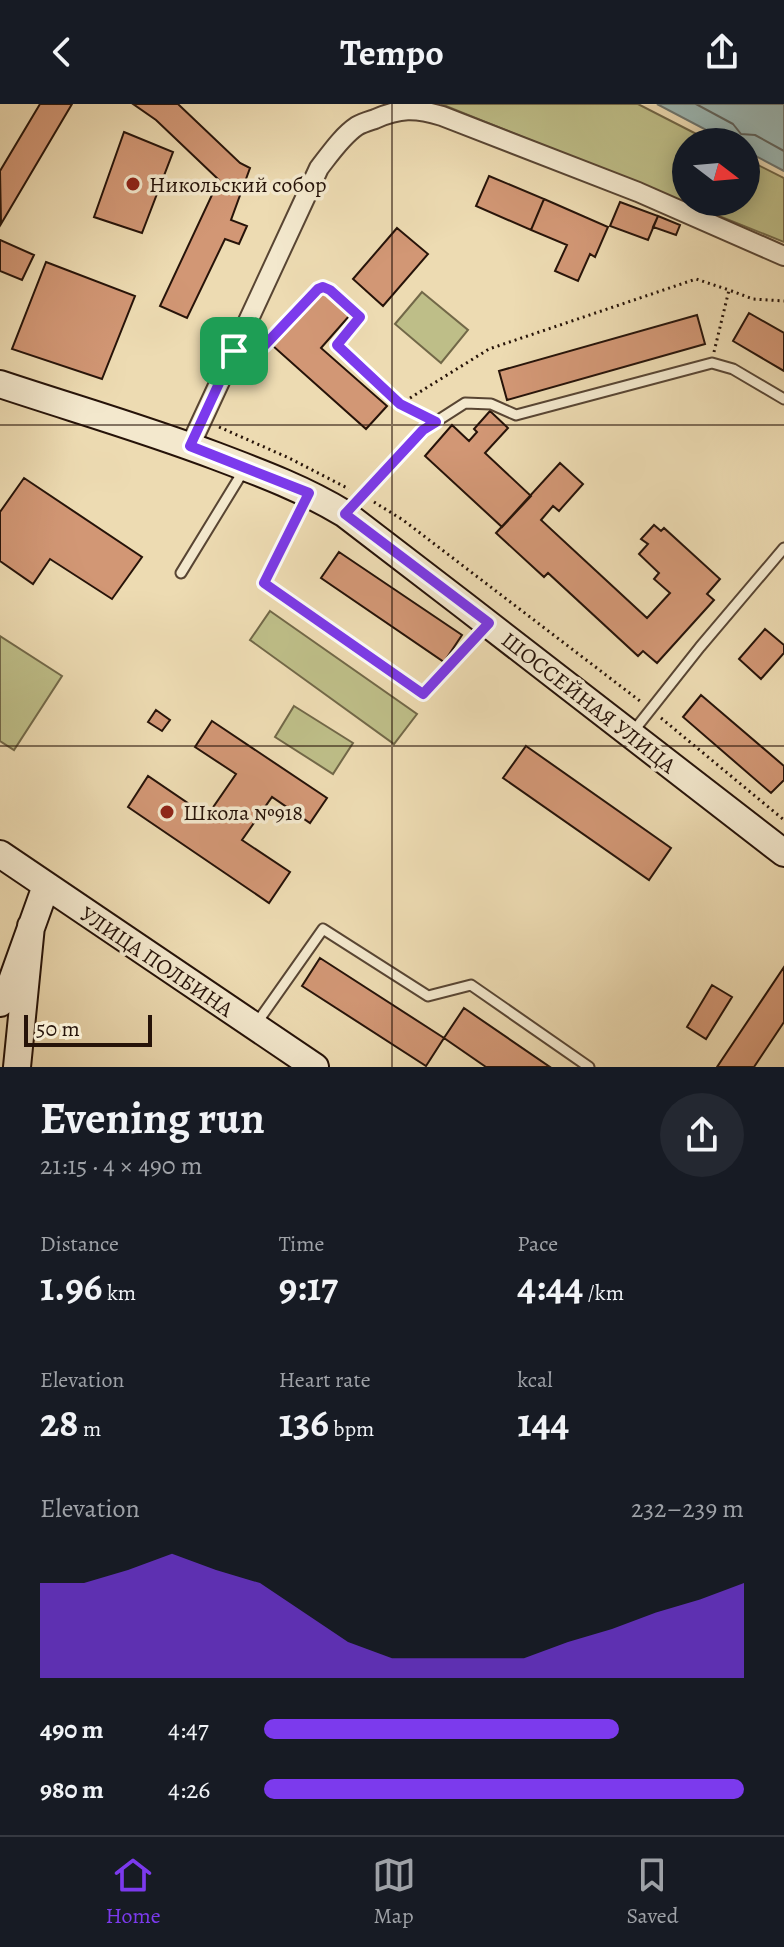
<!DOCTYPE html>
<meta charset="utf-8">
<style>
:root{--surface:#171b24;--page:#242831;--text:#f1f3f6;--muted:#9ea1a6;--line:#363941;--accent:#7c3aed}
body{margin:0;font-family:Alegreya,serif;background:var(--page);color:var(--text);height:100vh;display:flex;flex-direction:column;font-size:30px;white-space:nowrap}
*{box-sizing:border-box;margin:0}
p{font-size:26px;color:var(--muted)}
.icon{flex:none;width:44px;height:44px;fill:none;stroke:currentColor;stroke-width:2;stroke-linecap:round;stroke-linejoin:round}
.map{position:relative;height:963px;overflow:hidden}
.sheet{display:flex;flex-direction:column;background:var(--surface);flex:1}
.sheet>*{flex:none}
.needle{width:52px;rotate:106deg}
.fabs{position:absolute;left:672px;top:24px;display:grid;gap:16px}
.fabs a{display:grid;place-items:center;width:88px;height:88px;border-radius:50%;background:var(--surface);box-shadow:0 4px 20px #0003;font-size:40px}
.scale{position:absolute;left:24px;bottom:20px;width:128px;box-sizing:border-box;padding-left:8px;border:4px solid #261309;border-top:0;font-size:22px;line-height:28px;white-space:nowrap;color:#261309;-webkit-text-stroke:6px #f3e8cd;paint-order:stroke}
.pin{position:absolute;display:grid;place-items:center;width:68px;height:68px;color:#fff;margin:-34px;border-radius:16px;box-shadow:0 4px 12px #0006}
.round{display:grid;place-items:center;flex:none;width:84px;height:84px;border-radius:42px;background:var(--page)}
.overview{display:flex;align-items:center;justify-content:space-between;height:136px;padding:0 40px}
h1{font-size:44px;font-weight:700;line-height:60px}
.metrics{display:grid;grid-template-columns:repeat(3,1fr);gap:12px;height:136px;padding:8px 40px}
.metrics div{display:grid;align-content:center}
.metrics b{font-size:40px;font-weight:700}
.metrics small{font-size:22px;font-weight:400}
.metrics p{font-size:22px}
.chart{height:224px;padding:16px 40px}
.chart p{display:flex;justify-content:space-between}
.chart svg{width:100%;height:144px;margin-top:8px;fill:var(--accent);opacity:.7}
ul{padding:0 40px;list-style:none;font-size:26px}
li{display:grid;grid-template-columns:128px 96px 1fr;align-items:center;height:60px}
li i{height:20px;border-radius:10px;background:var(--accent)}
header{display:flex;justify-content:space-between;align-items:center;height:104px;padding:0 40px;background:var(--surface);font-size:36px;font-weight:700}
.tab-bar{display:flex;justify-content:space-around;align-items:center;height:112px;border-top:2px solid var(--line);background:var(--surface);font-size:22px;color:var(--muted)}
.tab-bar a{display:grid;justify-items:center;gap:4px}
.tab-bar .current{color:var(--accent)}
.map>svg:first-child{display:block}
.green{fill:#bebe88;stroke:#726848;stroke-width:2}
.water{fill:#9cb9b6;stroke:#6d7771;stroke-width:2}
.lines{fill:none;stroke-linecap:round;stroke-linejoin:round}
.shore{stroke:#616660;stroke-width:2}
.building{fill:#d29775;stroke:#261309;stroke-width:2}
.lane-casing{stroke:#584533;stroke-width:13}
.street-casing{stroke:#584533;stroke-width:22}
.secondary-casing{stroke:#261309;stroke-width:30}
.path{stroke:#261309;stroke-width:3;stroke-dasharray:2 4;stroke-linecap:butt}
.lane{stroke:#f3e8cd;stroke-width:9}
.street{stroke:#f3e8cd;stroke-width:18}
.secondary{stroke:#f3e8cd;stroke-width:26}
.route-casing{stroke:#fff;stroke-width:16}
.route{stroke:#7c3aed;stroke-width:10}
.grid{fill:none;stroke:#261309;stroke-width:2;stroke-opacity:0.55}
.poi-dot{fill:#8f2418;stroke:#f3e8cd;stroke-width:3}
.labels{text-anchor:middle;stroke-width:7;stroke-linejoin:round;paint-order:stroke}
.poi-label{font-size:22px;fill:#261309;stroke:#f3e8cd;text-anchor:start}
.street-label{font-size:22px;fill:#261309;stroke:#f3e8cd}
</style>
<header><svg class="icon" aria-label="back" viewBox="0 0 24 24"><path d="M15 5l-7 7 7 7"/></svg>Tempo<svg class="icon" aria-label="share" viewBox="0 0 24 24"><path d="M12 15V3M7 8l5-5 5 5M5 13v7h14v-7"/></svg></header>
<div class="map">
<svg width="784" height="963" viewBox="0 0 784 963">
<rect width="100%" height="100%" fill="#eddbb2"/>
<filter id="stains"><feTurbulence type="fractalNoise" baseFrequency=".0025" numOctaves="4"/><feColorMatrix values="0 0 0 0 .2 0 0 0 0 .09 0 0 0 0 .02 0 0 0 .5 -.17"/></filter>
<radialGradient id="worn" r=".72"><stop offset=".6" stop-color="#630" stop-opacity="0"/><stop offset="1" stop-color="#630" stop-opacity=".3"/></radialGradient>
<path class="green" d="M 441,0 L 638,0 L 712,38 L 686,38 L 686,98 L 746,98 L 746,55 L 784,74 L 784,138 Z
M 422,188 L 468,226 L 441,259 L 395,220 Z
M 270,507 L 417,610 L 394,640 L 250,536 Z
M 0,532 L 62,572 L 14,646 L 0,637 Z
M 294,602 L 353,639 L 333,670 L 275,633 Z"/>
<path class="water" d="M 657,0 L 784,0 L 784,67 L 746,47 L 746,38 L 729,38 Z"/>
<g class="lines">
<path class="shore" d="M 696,0 L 733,20 L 741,30 L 755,31 L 784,47"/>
</g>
<path class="building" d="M 40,0 L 72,0 L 1,120 L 0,67 Z
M 133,0 L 178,0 L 240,59 L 250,64 L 231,116 L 247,122 L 239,140 L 225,135 L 187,214 L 160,202 L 219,76 L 156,16 Z
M 124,28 L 173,48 L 142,129 L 94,113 Z
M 489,72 L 544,95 L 531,126 L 476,102 Z
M 544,95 L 608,123 L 595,153 L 590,150 L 578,177 L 555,167 L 567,141 L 531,126 Z
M 620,98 L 658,112 L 648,136 L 610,122 Z
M 658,112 L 680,121 L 676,131 L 653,123 Z
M 397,124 L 428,150 L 383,202 L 353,175 Z
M 0,136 L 34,151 L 22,176 L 0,167 Z
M 46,158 L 135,192 L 102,275 L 12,245 Z
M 323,186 L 350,211 L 321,244 L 387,302 L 366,325 L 273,242 Z
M 749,209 L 784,229 L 784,267 L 733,237 Z
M 697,211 L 705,240 L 507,296 L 499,267 Z
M 490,307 L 508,324 L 485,349 L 531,392 L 502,423 L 425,352 L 452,321 L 469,337 L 477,328 L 474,325 Z
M 560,359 L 583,380 L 559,407 L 553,402 L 541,416 L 647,514 L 670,489 L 654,475 L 659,469 L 639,450 L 648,440 L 641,435 L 654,421 L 661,427 L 664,424 L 720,475 L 707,490 L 714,496 L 657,559 L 643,547 L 638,552 L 548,469 L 544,473 L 496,429 Z
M 24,374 L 142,453 L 112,495 L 50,455 L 33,480 L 0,457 L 0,408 Z
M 339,448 L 462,531 L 444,558 L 321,474 Z
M 765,525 L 784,541 L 784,549 L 761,575 L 739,555 Z
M 701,591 L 784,662 L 784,676 L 771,689 L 683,613 Z
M 156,606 L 170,616 L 162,627 L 148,618 Z
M 212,617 L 327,694 L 310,719 L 272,693 L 242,736 L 290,768 L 269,799 L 128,703 L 148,672 L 207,712 L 236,670 L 195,643 Z
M 526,642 L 671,744 L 649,776 L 503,674 Z
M 320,854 L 444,934 L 426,962 L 302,882 Z
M 784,863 L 784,918 L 754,963 L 717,963 Z
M 712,881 L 732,893 L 706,935 L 687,923 Z
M 464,904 L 550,963 L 486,963 L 444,934 Z"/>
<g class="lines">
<g class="lane-casing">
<path id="lane" d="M 234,247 L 264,242 L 318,185 L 323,183 L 330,186 L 360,213 L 337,241 L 400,300
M 308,391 L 264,479 L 423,590 L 487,522
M 346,409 L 423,326 L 465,299 L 491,300 L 516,311 L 712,259 L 733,265 L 784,295
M 181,469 L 244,366
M 632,629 L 700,543 L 784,444
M 256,920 L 323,825 L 428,892 L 471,881 L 589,963"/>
</g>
<g class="street-casing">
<path id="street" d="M 190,342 L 319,64 C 330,50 342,32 357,22 C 362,19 369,17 375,15 C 400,4 415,4 442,12 L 638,88 L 784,152"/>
</g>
<g class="secondary-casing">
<path id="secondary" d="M 0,280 C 72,304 145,325 216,352 C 261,369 304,385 345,410 C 492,522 637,636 784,749
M 0,750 L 315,963
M 0,899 L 8,888 L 46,782
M 17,963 L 31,822"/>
</g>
<path class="path" d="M 714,248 L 729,186 L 753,195 L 784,197
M 410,294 L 489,245 L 696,175 L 729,186
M 219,323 L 289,354 L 349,385
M 374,398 L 403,416 L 640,597
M 661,614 L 784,716"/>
<use href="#lane" class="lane"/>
<use href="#street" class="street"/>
<use href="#secondary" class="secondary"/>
</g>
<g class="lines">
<g class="route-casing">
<path id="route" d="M 323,183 L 330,186 L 360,213 L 337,241 L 400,300 L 436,318 L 423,326 L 345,410 L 489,519 L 423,590 L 264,479 L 309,389 L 190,342 L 234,247 L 264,242 L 318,185 Z"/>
</g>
<use href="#route" class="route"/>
</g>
<path class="grid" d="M 392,0 L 392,963M 0,321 L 784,321M 0,642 L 784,642"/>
<g class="poi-dot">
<circle cx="133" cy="80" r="8"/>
<circle cx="167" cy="708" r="8"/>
</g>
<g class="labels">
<g class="poi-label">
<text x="149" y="88">Никольский собор</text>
<text x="183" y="716">Школа №918</text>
</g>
<g class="street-label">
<text transform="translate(589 598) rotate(38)" y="8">ШОССЕЙНАЯ УЛИЦА</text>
<text transform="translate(157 857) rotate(34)" y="8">УЛИЦА ПОЛБИНА</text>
</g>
</g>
<rect width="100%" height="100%" filter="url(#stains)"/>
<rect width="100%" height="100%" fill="url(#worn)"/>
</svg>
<div class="fabs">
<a><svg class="needle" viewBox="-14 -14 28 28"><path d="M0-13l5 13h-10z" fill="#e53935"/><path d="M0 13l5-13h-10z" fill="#9ea1a6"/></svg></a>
</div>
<div class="scale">50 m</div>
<div class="pin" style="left:234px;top:247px;background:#1e9e55"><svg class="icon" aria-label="arrive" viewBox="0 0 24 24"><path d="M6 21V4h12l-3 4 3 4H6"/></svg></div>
</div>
<section class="sheet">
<div class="overview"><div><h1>Evening run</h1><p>21:15 · 4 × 490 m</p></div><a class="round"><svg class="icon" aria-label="share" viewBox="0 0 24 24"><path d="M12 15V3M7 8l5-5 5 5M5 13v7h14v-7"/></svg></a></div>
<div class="metrics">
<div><p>Distance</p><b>1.96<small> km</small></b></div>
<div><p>Time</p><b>9:17</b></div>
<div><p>Pace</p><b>4:44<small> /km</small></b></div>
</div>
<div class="metrics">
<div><p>Elevation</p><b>28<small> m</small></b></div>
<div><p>Heart rate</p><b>136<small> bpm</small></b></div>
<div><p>kcal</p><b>144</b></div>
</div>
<div class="chart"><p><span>Elevation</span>232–239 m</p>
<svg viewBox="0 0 160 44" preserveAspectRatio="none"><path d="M0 44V15L10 15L20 11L30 6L40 11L50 15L60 24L70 33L80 38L90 38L100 38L110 38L120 33L130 29L140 24L150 20L160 15V44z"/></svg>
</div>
<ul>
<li><b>490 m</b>4:47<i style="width:74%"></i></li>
<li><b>980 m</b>4:26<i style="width:100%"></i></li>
</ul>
</section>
<nav class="tab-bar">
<a class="current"><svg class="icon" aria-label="home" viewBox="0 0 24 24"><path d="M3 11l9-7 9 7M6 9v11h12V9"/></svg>Home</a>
<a><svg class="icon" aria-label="map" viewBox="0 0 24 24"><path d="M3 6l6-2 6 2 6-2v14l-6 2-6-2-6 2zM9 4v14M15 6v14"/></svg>Map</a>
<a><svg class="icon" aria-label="saved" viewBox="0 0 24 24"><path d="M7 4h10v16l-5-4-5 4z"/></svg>Saved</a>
</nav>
